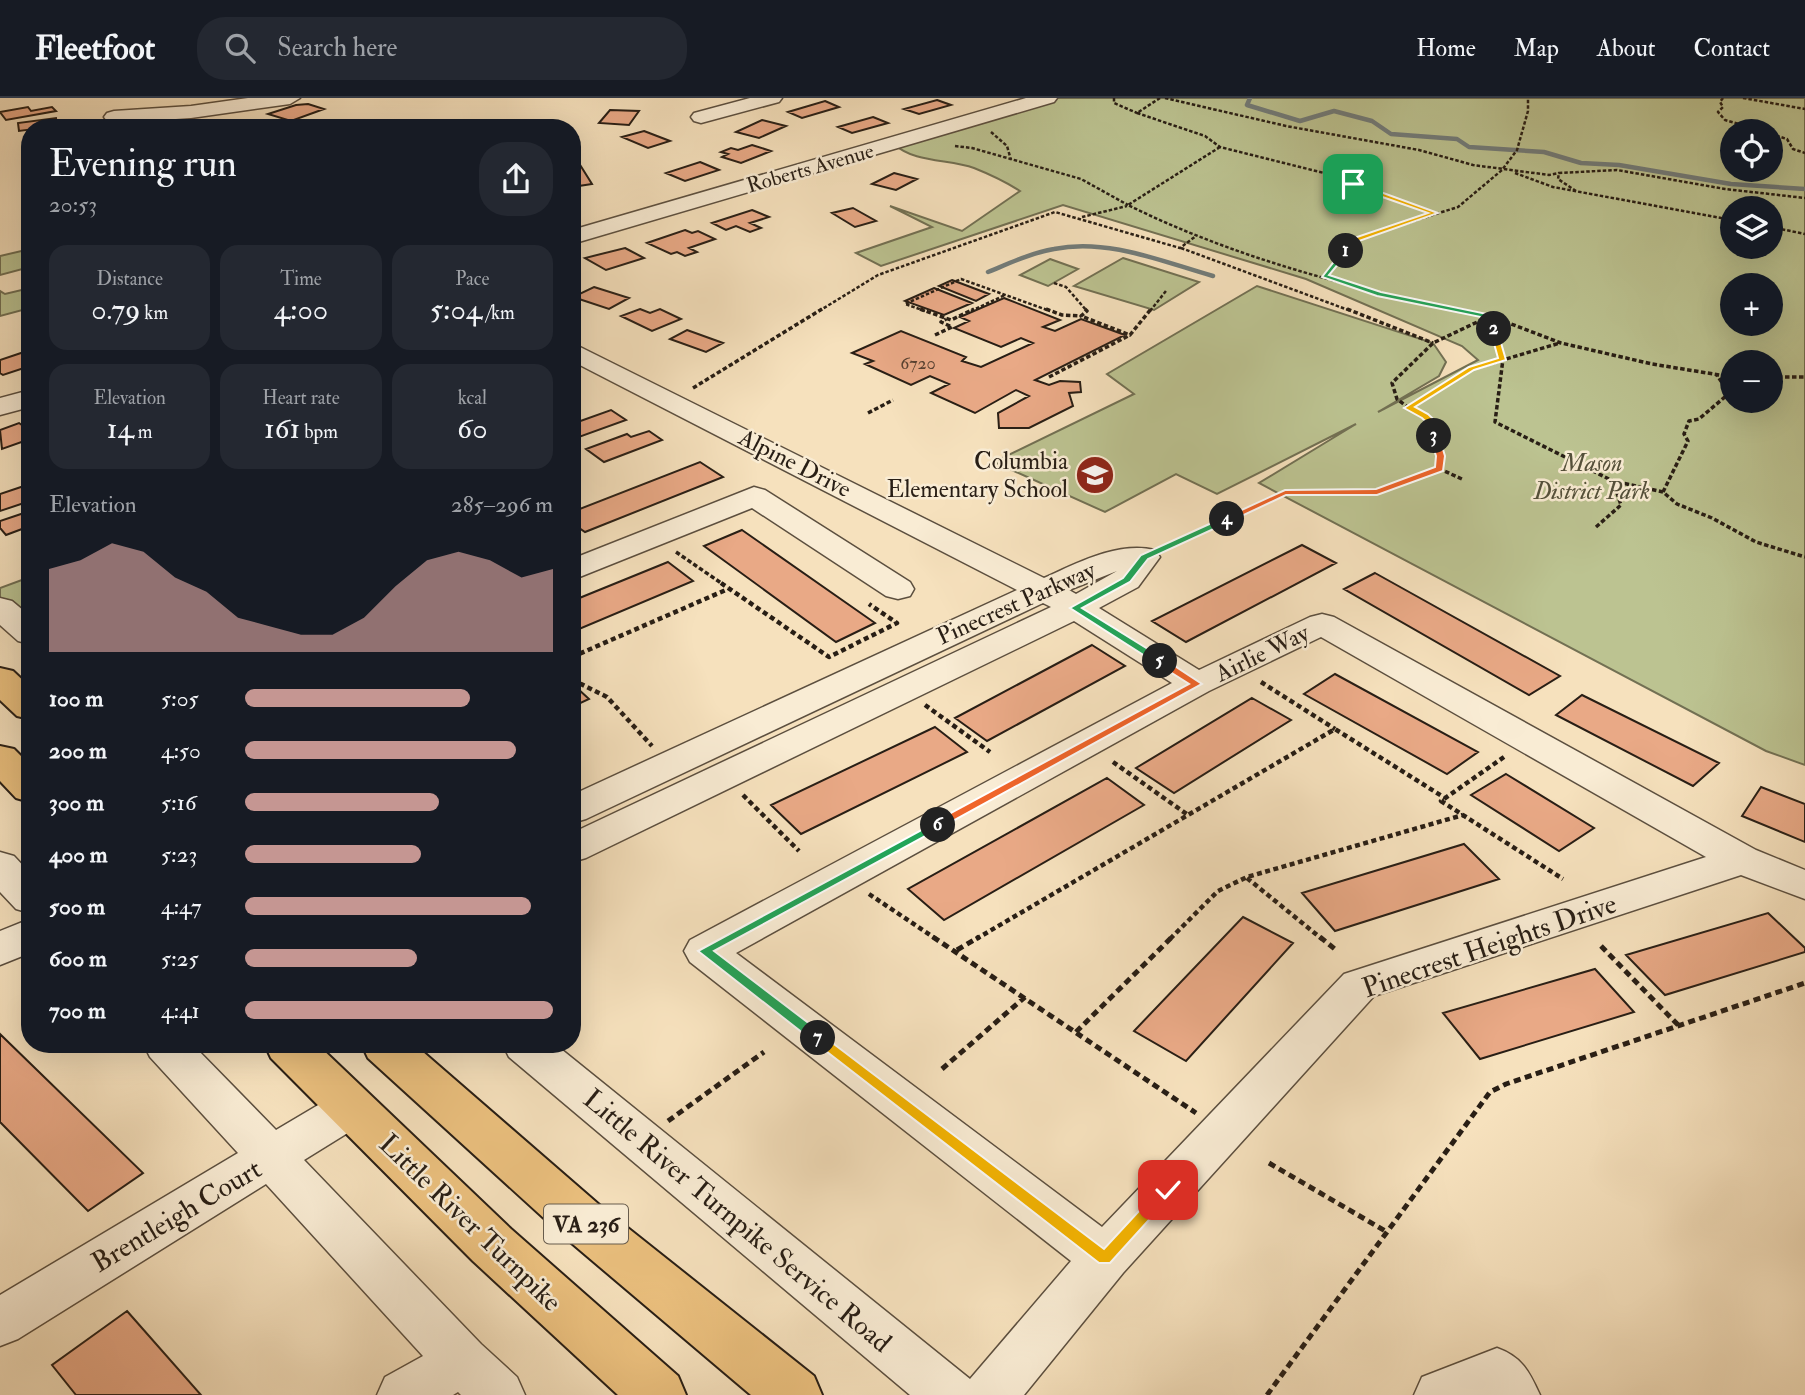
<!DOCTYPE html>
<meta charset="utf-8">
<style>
:root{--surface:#171b24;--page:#242831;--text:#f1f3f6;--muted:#9ea1a6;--line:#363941;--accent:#c59692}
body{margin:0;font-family:"IM FELL Double Pica",serif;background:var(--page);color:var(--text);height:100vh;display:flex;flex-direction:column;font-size:26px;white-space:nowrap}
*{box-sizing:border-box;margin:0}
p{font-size:23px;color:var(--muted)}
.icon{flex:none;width:38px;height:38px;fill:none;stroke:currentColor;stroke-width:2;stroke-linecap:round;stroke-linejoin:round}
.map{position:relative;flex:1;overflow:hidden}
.drawer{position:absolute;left:21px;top:21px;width:560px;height:934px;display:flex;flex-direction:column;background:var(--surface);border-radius:28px;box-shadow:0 7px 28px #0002}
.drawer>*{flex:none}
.fabs{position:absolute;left:1720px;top:21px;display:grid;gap:14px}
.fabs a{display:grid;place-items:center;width:63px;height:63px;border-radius:50%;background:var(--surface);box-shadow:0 7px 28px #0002;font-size:35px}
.pin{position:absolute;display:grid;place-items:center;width:60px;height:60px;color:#fff;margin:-30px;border-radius:14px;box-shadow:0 4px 10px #0006}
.km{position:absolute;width:35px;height:35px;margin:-18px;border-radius:50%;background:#222;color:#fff;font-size:19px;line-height:35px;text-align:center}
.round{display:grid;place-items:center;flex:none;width:74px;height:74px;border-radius:28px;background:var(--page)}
.summary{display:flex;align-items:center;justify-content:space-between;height:119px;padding:0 28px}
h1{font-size:38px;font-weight:600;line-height:52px}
.figures{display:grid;grid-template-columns:repeat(3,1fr);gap:10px;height:119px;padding:7px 28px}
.figures div{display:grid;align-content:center;border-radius:18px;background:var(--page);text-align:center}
.figures b{font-size:30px;font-weight:600}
.figures small{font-size:19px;font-weight:400}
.figures p{font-size:19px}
.chart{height:196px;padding:14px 28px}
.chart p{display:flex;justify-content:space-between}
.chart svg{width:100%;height:126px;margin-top:7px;fill:var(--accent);opacity:.7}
ul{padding:0 28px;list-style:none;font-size:23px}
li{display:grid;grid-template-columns:112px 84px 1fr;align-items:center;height:52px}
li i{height:18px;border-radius:9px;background:var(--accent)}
header{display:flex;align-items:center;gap:42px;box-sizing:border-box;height:98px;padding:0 35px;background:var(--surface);border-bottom:2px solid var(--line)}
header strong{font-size:33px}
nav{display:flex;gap:38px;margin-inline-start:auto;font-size:24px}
.search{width:490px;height:63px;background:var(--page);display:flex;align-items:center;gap:18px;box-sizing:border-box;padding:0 24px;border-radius:28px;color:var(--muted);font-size:26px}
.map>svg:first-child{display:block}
.green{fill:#bcc391;stroke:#727053;stroke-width:2;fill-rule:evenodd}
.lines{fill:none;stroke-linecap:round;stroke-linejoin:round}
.stream{stroke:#727c7a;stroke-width:4.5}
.building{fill:#e9a986;stroke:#281e15;stroke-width:2}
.minor-casing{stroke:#5c4f3f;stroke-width:3}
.major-casing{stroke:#281e15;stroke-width:4}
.path-far3{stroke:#281e15;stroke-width:2.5;stroke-dasharray:3.5 2;stroke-linecap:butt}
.path-far2{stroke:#281e15;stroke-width:3.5;stroke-dasharray:4.5 2.5;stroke-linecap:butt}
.path-far1{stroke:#281e15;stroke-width:4.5;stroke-dasharray:5 3.5;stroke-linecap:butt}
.path{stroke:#281e15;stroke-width:5;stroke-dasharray:7 4.5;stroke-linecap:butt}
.minor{fill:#f9ecd4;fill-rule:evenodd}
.major{fill:#ebc07e;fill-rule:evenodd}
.split-1{fill:#f5b400;stroke:#fff;stroke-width:2}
.split-2{fill:#22a559;stroke:#fff;stroke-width:2}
.split-3{fill:#f5b400;stroke:#fff;stroke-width:2}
.split-4{fill:#f0652b;stroke:#fff;stroke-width:2}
.split-5{fill:#22a559;stroke:#fff;stroke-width:2}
.split-6{fill:#f0652b;stroke:#fff;stroke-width:2}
.split-7{fill:#22a559;stroke:#fff;stroke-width:2}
.split-8{fill:#f5b400;stroke:#fff;stroke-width:2}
.labels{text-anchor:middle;stroke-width:5;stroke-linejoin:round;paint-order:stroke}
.far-number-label{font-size:18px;fill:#584131}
.far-street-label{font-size:21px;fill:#281e15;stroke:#f9ecd4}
.shield{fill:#f9ecd4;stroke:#675c4e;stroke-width:2}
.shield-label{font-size:23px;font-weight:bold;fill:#281e15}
.poi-label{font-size:24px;fill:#281e15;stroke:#f9ecd4;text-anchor:end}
.street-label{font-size:24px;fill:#281e15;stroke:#f9ecd4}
.park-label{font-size:24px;font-style:italic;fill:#54503a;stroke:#f9ecd4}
.near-street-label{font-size:28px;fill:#281e15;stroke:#f9ecd4}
</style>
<header>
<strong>Fleetfoot</strong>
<div class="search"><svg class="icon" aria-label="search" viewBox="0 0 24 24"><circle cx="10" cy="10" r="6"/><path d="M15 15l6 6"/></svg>Search here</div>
<nav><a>Home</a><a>Map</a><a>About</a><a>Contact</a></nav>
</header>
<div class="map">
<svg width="1805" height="1297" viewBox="0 0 1805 1297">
<rect width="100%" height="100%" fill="#f6e1bd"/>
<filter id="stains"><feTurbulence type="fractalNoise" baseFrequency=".00286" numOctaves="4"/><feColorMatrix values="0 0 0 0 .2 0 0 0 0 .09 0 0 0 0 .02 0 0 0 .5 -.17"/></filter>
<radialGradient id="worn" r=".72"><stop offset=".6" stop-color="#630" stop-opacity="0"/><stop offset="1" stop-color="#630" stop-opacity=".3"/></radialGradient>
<path class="green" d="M 1056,0 L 1805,0 L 1805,667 L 1766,653 L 1259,385 L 1356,326 L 1217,396 L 1176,376 L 1105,414 L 994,364 L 1134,296 L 1107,276 L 1257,188 L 1433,245 L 1446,264 L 1439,278 L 1378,314 L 1478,262 L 1462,248 L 1306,181 L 1063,107 L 881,168 L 856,155 L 932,129 L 890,108 L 962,133 L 1020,93 C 1006,84 989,76 974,70 C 949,61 914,65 894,46 ZM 1732,33 L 1771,33 L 1771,72 L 1732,72 ZM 1732,110 L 1771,110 L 1771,149 L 1732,149 ZM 1732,187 L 1771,187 L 1771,226 L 1732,226 ZM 1732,264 L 1771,264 L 1771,303 L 1732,303 Z
M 30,151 L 30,169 L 0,177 L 0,158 Z
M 1123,160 L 1199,184 L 1154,212 L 1074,188 Z
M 1050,161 L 1078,171 L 1048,188 L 1020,177 Z
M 30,190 L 30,210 L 0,218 L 0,193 L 5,196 Z
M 30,479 L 30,516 L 11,523 L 0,514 L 0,490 Z"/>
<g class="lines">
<path class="stream" d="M 1250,0 L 1247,7 L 1300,23 L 1334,13 L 1372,23 L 1391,36 L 1457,41 L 1469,49 L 1544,54 L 1581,65 L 1619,67 L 1731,86 L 1805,91
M 988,174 C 1010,165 1031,155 1054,151 C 1108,140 1163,164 1213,178"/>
</g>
<path class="building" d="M 937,2 L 951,7 L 919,16 L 904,11 Z
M 825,3 L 839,9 L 802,20 L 788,14 Z
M 308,6 L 324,11 L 291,23 L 268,16 L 296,7 Z
M 28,9 L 31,13 L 52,9 L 56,13 L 6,22 L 0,14 Z
M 610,12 L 639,13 L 629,27 L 599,25 Z
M 873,19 L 888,25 L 852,35 L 838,29 Z
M 56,20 L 57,28 L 19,33 L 18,25 Z
M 762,22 L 786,28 L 759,40 L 736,34 Z
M 644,33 L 670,43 L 648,50 L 622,39 Z
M 752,47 L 771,53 L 741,65 L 722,59 L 728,56 L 721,54 L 731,50 L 738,52 Z
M 577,62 L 592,86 L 572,89 L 572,63 Z
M 700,64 L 719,72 L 685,83 L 666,75 Z
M 894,75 L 917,81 L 896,92 L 872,86 Z
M 853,110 L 876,123 L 855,129 L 832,115 Z
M 752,112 L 769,119 L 750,125 L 761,130 L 750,134 L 736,128 L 726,132 L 712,125 Z
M 685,132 L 692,135 L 698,133 L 715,141 L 689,150 L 697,154 L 685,158 L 677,154 L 671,156 L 647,145 Z
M 625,150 L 644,160 L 606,172 L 585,160 Z
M 952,182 L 989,196 L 976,203 L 939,188 Z
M 594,189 L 629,200 L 609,211 L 573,199 Z
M 934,190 L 972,205 L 944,217 L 905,203 Z
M 1004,200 L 1060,222 L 1043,229 L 1055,233 L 1081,221 L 1125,237 L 1035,282 L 1049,287 L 1060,283 L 1080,284 L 1081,294 L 1069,295 L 1073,308 L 1029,330 L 999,330 L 998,315 L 1029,298 L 1016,292 L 975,315 L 931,295 L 949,286 L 930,278 L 911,287 L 865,266 L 873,263 L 852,255 L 901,233 L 966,259 L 962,263 L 981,269 L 1033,245 L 1021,240 L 1001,249 L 954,230 L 969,223 L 960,219 Z
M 640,211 L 650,215 L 660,211 L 681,221 L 652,233 L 621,218 Z
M 687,232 L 723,245 L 706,254 L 670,241 Z
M 30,252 L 30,268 L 3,277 L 0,275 L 0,262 Z
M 611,312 L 626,322 L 579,339 L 572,334 L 572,326 Z
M 19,325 L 30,333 L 30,341 L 2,351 L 0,332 Z
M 649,333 L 662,342 L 604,364 L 586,351 L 627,336 L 631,339 Z
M 700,364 L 723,379 L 585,434 L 572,425 L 572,414 Z
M 30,386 L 30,403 L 0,413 L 0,396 Z
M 30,413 L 30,428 L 6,437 L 0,430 L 0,423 Z
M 742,432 L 875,525 L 836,544 L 704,448 Z
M 1302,447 L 1336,465 L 1186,544 L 1152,523 Z
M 668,464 L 693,483 L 572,534 L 572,503 Z
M 1375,475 L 1560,578 L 1529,597 L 1344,491 Z
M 1092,547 L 1125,568 L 987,643 L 955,620 Z
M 1335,576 L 1478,654 L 1447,676 L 1304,596 Z
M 577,590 L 589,601 L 572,609 L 572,592 Z
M 1582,597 L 1719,665 L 1693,688 L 1556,617 Z
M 1252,600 L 1291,622 L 1174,695 L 1136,670 Z
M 935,629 L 967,654 L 801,736 L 771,707 Z
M 1506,676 L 1594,730 L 1559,753 L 1471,697 Z
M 1107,680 L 1144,707 L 944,822 L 908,791 Z
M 1761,689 L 1805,706 L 1805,744 L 1742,718 Z
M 1464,746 L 1499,781 L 1335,833 L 1302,795 Z
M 1768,815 L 1805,850 L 1805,854 L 1665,897 L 1626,857 Z
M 1243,819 L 1293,845 L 1186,963 L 1134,933 Z
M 1595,871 L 1634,914 L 1480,961 L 1443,915 Z
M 0,936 L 143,1075 L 88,1113 L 0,1024 Z
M 127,1213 L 201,1297 L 76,1297 L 52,1267 Z"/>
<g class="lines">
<g class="minor-casing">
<path id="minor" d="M 248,0 L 300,0 L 290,6 L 191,20 L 114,25 L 107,23 L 104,19 L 107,15 L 114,13 L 191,8 Z
M 750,0 L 782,0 L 779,4 L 701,25 L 694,23 L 691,19 L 694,15 Z
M 1026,0 L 1057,0 L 1054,4 L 572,146 L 572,132 Z
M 572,245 L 1044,480 C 1077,465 1118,443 1155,452 L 1160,459 L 1138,489 L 1099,510 L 1199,572 L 1310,519 L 1322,516 L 1334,519 L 1756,752 L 1805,772 L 1805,801 L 1741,777 L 1374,898 L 1123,1175 L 1024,1297 L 910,1297 L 509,959 L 503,947 L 556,947 L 970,1281 L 1071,1163 L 690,864 L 684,853 L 690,842 L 1172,585 L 1074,523 L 586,760 L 572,764 L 572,735 L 1051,509 L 1043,505 L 586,721 L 572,725 L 572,697 L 1017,492 L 572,263 ZM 1117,473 L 1076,496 L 1069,492 ZM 1321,539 L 1706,759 L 1344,876 L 1102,1129 L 736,855 L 1209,593 Z
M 30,292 L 30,309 L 0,317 L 0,300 Z
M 754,389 L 765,392 L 910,484 L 914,491 L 910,498 L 898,501 L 886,498 L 752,410 L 572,482 L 572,461 Z
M 0,500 L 12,503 L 30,518 L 30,546 L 18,543 L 0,527 Z
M 0,754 L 14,758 L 30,775 L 30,815 L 16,811 L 0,794 Z
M 30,821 L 30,855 L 0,867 L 0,833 Z
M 144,947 L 193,947 L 276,1032 L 335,997 L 351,992 L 367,997 L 374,1010 L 367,1023 L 304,1062 L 481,1246 L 517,1279 L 525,1297 L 461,1297 L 458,1294 L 453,1297 L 377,1297 L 385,1279 L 423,1258 L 266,1086 L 18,1241 L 0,1248 L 0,1197 L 238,1055 L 150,959 Z
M 1497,1250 C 1522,1259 1529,1273 1540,1297 L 1414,1297 L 1422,1279 Z"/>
</g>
<g class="major-casing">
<path id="major" d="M 0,570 L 13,573 L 30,589 L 30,621 L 17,618 L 0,602 Z
M 0,648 L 14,651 L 30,667 L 30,704 L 16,700 L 0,683 Z
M 265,947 L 318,947 L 511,1131 L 678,1278 L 686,1297 L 618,1297 L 473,1163 L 271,960 Z
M 362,947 L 415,947 L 604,1111 L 814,1278 L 822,1297 L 751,1297 L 568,1142 L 368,960 Z"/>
</g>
<path class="path-far3" d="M 1114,0 L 1114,5 L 1137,15
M 1160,0 L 1137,15 L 1205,38 L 1220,49 L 1324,75 L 1435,115
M 1165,0 L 1286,28 L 1419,52 L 1473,67 L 1549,77 L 1559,75
M 1723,0 L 1720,4 L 1723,9 L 1718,14 L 1725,22 L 1763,33
M 1743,0 L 1805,11
M 991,34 L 1007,48 L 1011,62
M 1771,36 L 1787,41 L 1793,51 L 1805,55
M 955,48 L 972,50 L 1081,81 L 1128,107
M 1220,49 L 1128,107 C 1233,159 1350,190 1464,213
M 1515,75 L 1553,89 L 1732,122
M 1576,93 L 1558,81 L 1559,75 L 1617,72 L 1725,91 L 1805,100
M 1082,119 L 1127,108
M 1771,129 L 1805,136
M 1181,150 L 1351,213
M 1325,177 L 1335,168 L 1353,142 L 1458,109 L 1502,72 L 1517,52 L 1528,13 L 1528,0
M 1054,185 L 1066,189 L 1087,213
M 819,213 L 878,177 L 1055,114 L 1180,150 L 1196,138
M 925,213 L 905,206 L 961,181 L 1050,213
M 971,213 L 1005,197
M 1150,213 L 1166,193"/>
<path class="path-far2" d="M 920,211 L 951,222 L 974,211
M 1046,211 L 1062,217 L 1081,218
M 1085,211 L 1087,213 L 1081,218 L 1130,237 L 1151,211
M 1347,211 L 1433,245
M 1456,211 L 1490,218 L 1503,261 L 1495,324 L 1613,383 L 1663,394 L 1677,406 L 1712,420 L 1756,444 L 1805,459
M 935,237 L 952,229 L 941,224 L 946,221
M 1049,279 L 1130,237
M 1771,279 L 1805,279
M 693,290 L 822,211
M 1409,310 L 1397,301 L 1392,285 L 1433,245 L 1490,218 L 1561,245 L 1652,266 L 1732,279
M 868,315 L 893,302
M 1440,371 L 1441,358 L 1434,338 L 1443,334 L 1425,318 L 1409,310 L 1472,271 L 1560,245
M 1663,394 L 1688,343 L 1684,336 L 1689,323 L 1699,321 L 1726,298 L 1726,290 L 1716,276
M 1596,429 L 1621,407 L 1613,383
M 1167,448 L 1285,395 L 1377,394 L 1440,371 L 1464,382
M 676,454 L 724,487"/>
<path class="path-far1" d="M 721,485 L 829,559 L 897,525 L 869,506
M 572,559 L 728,491
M 1261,584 L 1335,631
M 572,590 L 581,586 L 607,599 L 652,648
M 925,607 L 990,654
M 1504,659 L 1441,703 L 1563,781
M 1113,664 L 1188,717
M 743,697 L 799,753
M 1247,780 L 1322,841
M 869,796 L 936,841
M 976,841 L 1335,631 L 1445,700
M 1170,841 L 1218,793 L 1247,779 L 1463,717"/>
<path class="path" d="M 933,839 L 1196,1015
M 1320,839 L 1336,852
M 1601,848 L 1679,928
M 957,852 L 979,839
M 1076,934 L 1172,839
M 942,971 L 1025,899
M 668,1023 L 764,954
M 1269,1065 L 1387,1134
M 1267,1297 L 1490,994 L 1506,986 L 1805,885"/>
<use href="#minor" class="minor"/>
<use href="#major" class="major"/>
</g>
<path class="split-1" d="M 1351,85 L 1356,85 L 1438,115 L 1356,144 L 1348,155 L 1343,155 L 1351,141 L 1428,115 L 1351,88 Z"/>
<path class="split-2" d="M 1343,152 L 1349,153 L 1329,177 L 1381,194 L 1492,217 L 1497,231 L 1491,233 L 1486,220 L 1377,198 L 1322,179 Z"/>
<path class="split-3" d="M 1494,229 L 1497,231 L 1506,262 L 1474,272 L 1415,309 L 1428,316 L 1447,334 L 1437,340 L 1431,340 L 1431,337 L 1437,334 L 1422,320 L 1404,310 L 1469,269 L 1498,260 L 1490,231 Z"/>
<path class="split-4" d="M 1434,336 L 1439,338 L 1445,358 L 1443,373 L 1377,397 L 1286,397 L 1231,423 L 1222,421 L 1285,392 L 1376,391 L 1435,369 L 1436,358 L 1430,338 Z"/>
<path class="split-5" d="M 1227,418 L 1232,421 L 1231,423 L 1148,461 L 1130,484 L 1082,510 L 1164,561 L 1164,565 L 1156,565 L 1070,510 L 1123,480 L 1141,457 Z"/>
<path class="split-6" d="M 1156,561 L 1164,561 L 1202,586 L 942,729 L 934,729 L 934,724 L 1189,586 L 1156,565 Z"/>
<path class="split-7" d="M 938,723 L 942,724 L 942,729 L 714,853 L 823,936 L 823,943 L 813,943 L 698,853 Z"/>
<path class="split-8" d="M 818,934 L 1104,1151 L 1163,1087 L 1174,1087 L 1176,1092 L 1110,1165 L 1099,1165 L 813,943 L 811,940 Z"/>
<defs>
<g id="school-disc" transform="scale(2.0125)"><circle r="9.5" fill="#8f2418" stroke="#f9ecd4"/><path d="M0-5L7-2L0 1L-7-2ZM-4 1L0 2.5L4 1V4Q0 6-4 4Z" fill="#fff"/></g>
</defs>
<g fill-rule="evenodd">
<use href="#school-disc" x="1095" y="377"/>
</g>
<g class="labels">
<g class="far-number-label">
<text x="918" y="271">6720</text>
</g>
<g class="far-street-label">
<text transform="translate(810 70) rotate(-16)" y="7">Roberts Avenue</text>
</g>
<rect class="shield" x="544" y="1106.5" width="84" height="39" rx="5"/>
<g class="shield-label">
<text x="586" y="1134">VA 236</text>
</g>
<g class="poi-label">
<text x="1068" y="371">Columbia<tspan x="1068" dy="28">Elementary School</tspan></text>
</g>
<g class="street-label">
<text transform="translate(795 365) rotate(27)" y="8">Alpine Drive</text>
<text transform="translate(1016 505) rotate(-24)" y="8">Pinecrest Parkway</text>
<text transform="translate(1262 555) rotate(-26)" y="8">Airlie Way</text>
</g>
<g class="park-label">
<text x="1592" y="373">Mason<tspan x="1592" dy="28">District Park</tspan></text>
</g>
<g class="near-street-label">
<text transform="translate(1489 847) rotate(-19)" y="10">Pinecrest Heights Drive</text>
<text transform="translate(176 1117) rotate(-31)" y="10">Brentleigh Court</text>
<text transform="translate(738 1122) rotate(40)" y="10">Little River Turnpike Service Road</text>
<text transform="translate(471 1124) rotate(44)" y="10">Little River Turnpike</text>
</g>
</g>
<rect width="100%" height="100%" filter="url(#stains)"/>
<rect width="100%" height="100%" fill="url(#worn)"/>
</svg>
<div class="fabs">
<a><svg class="icon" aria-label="locate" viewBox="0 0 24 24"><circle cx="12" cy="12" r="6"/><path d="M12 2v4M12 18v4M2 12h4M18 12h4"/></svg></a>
<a><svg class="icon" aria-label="layers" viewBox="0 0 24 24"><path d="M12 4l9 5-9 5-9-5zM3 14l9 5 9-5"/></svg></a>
<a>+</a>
<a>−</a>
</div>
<div class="pin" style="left:1353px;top:86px;background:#1e9e55"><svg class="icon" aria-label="arrive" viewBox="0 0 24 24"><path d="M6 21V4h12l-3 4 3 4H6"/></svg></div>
<div class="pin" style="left:1168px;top:1092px;background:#d93025"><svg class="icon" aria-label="check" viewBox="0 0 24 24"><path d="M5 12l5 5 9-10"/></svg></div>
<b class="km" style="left:1346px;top:153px">1</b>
<b class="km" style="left:1494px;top:231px">2</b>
<b class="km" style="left:1434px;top:338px">3</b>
<b class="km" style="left:1227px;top:421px">4</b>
<b class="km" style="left:1160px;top:563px">5</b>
<b class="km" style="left:938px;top:727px">6</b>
<b class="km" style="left:818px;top:940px">7</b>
<section class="drawer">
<div class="summary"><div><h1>Evening run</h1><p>20:53</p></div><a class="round"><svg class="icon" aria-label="share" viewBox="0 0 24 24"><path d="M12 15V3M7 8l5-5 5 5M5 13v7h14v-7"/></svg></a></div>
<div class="figures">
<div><p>Distance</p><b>0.79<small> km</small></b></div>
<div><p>Time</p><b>4:00</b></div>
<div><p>Pace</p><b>5:04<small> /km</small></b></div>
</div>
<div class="figures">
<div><p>Elevation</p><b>14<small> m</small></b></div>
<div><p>Heart rate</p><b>161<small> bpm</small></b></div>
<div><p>kcal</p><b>60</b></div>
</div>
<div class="chart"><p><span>Elevation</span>285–296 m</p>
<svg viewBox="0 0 160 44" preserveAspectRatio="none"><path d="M0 44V15L10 12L20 6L30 9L40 18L50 23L60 32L70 35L80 38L90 38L100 32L110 21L120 12L130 9L140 12L150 18L160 15V44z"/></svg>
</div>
<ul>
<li><b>100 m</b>5:05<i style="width:73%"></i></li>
<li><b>200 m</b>4:50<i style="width:88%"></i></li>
<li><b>300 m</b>5:16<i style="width:63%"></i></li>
<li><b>400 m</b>5:23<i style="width:57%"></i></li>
<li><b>500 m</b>4:47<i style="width:93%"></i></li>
<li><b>600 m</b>5:25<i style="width:56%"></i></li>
<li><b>700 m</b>4:41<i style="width:100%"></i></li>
</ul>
</section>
</div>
